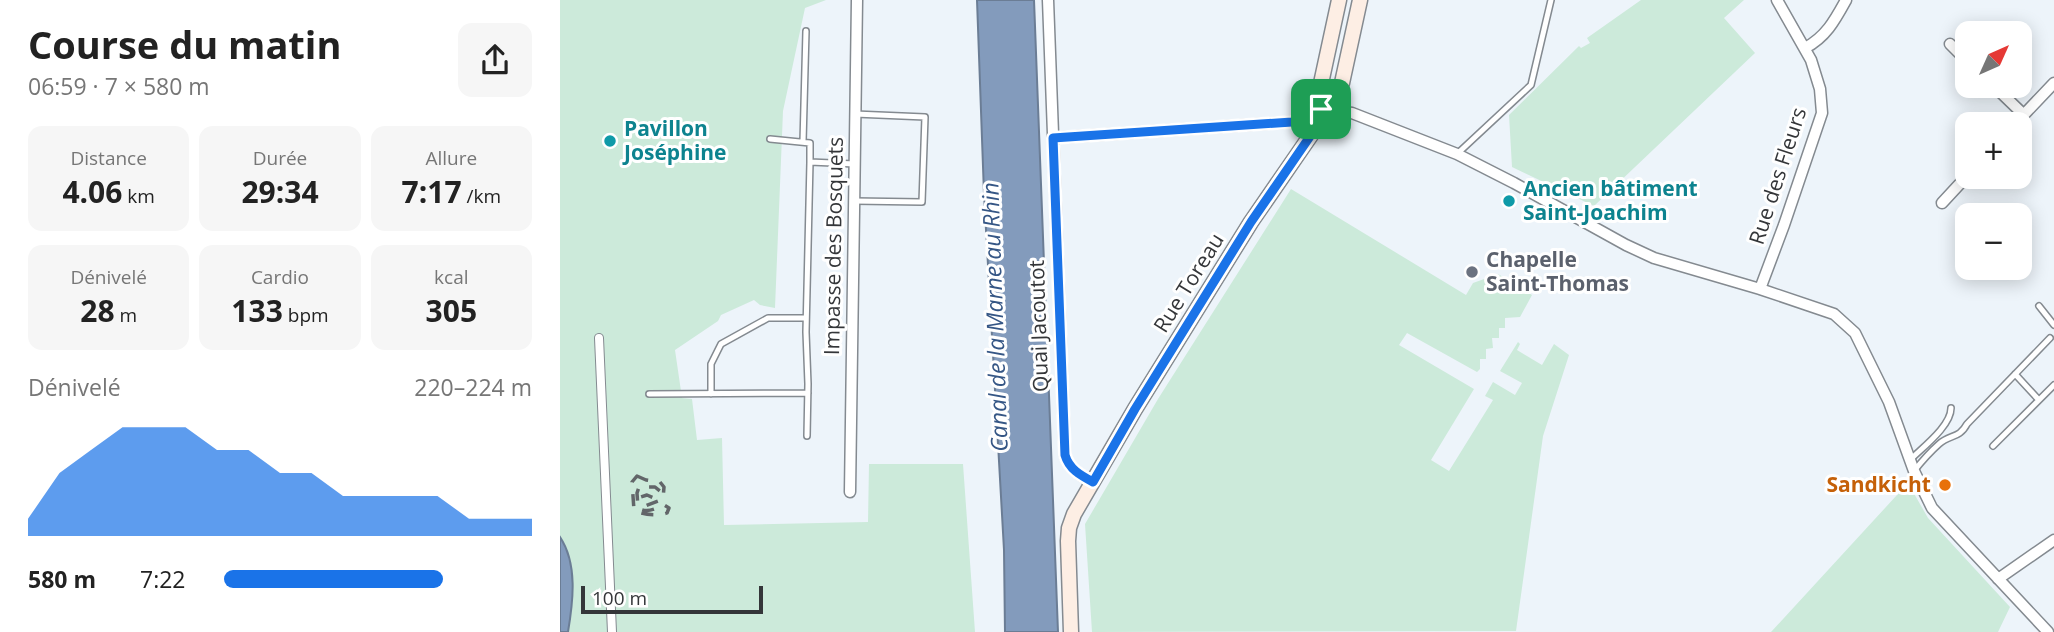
<!DOCTYPE html>
<html lang="fr">
<meta charset="utf-8">
<style>
:root{--surface:#fff;--page:#f6f6f6;--text:#222;--muted:#767676;--accent:#1a73e8}
body{margin:0;font-family:"Open Sans",sans-serif;background:var(--page);color:var(--text);height:100vh;display:flex;flex-direction:column;font-size:26px;white-space:nowrap}
*{box-sizing:border-box;margin:0}
p{font-size:23px;color:var(--muted)}
.icon{flex:none;width:38px;height:38px;fill:none;stroke:currentColor;stroke-width:2;stroke-linecap:round;stroke-linejoin:round}
.map{position:relative;flex:1;overflow:hidden}
.drawer{display:flex;flex-direction:column;background:var(--surface);width:560px}
.drawer>*{flex:none}
.needle{width:46px;rotate:45deg}
.fabs{position:absolute;left:1395px;top:21px;display:grid;gap:14px}
.fabs a{display:grid;place-items:center;width:77px;height:77px;border-radius:14px;background:var(--surface);box-shadow:0 4px 18px #0003;font-size:35px}
.scale{position:absolute;left:21px;bottom:18px;width:182px;box-sizing:border-box;padding-left:7px;border:4px solid #343639;border-top:0;font-size:19px;line-height:24px;white-space:nowrap;color:#343639;-webkit-text-stroke:5px #fff;paint-order:stroke}
.pin{position:absolute;display:grid;place-items:center;width:60px;height:60px;color:#fff;margin:-30px;border-radius:14px;box-shadow:0 4px 10px #0006}
.round{display:grid;place-items:center;flex:none;width:74px;height:74px;border-radius:14px;background:var(--page)}
.summary{display:flex;align-items:center;justify-content:space-between;height:119px;padding:0 28px}
h1{font-size:38px;font-weight:700;line-height:52px}
.metrics{display:grid;grid-template-columns:repeat(3,1fr);gap:10px;height:119px;padding:7px 28px}
.metrics div{display:grid;align-content:center;border-radius:14px;background:var(--page);text-align:center}
.metrics b{font-size:30px;font-weight:700}
.metrics small{font-size:19px;font-weight:400}
.metrics p{font-size:19px}
.chart{height:196px;padding:14px 28px}
.chart p{display:flex;justify-content:space-between}
.chart svg{width:100%;height:126px;margin-top:7px;fill:var(--accent);opacity:.7}
ul{padding:0 28px;list-style:none;font-size:23px}
li{display:grid;grid-template-columns:112px 84px 1fr;align-items:center;height:52px}
li i{height:18px;border-radius:9px;background:var(--accent)}
main{display:flex;flex:1;min-height:0}
.map>svg:first-child{display:block}
.green{fill:#cceada}
.water{fill:#839bbc;stroke:#6b7d95;stroke-width:2}
.lines{fill:none;stroke-linecap:round;stroke-linejoin:round}
.service-casing{stroke:#848a90;stroke-width:8}
.pedestrian-casing{stroke:#848a90;stroke-width:10}
.minor-casing{stroke:#848a90;stroke-width:13}
.secondary-casing{stroke:#848a90;stroke-width:17}
.service{stroke:#fff;stroke-width:5}
.pedestrian{stroke:#fff;stroke-width:8}
.minor{stroke:#fff;stroke-width:10}
.secondary{stroke:#fdeee4;stroke-width:14}
.rail{stroke:#626669;stroke-width:3.5;stroke-dasharray:12 12;stroke-linecap:butt}
.route-casing{stroke:#fff;stroke-width:14}
.route{stroke:#1a73e8;stroke-width:9}
.culture-dot{fill:#0f9aa8;stroke:#fff;stroke-width:2.5}
.worship-dot{fill:#6b7280;stroke:#fff;stroke-width:2.5}
.food-dot{fill:#e8710a;stroke:#fff;stroke-width:2.5}
.labels{text-anchor:middle;stroke-width:6;stroke-linejoin:round;paint-order:stroke}
.culture-label{font-size:21px;font-weight:bold;fill:#0d838f;stroke:#fff;text-anchor:start}
.street-label{font-size:21px;fill:#343639;stroke:#fff}
.worship-label{font-size:21px;font-weight:bold;fill:#5b616d;stroke:#fff;text-anchor:start}
.food-label{font-size:21px;font-weight:bold;fill:#c56008;stroke:#fff;text-anchor:end}
.water-label{font-size:23px;font-style:italic;fill:#355685;stroke:#fff}
</style>
<main>
<section class="drawer">
<div class="summary"><div><h1>Course du matin</h1><p>06:59 · 7 × 580 m</p></div><a class="round"><svg class="icon" aria-label="share" viewBox="0 0 24 24"><path d="M12 15V3M7 8l5-5 5 5M5 13v7h14v-7"/></svg></a></div>
<div class="metrics">
<div><p>Distance</p><b>4.06<small> km</small></b></div>
<div><p>Durée</p><b>29:34</b></div>
<div><p>Allure</p><b>7:17<small> /km</small></b></div>
</div>
<div class="metrics">
<div><p>Dénivelé</p><b>28<small> m</small></b></div>
<div><p>Cardio</p><b>133<small> bpm</small></b></div>
<div><p>kcal</p><b>305</b></div>
</div>
<div class="chart"><p><span>Dénivelé</span>220–224 m</p>
<svg viewBox="0 0 160 44" preserveAspectRatio="none"><path d="M0 44V38L10 22L20 14L30 6L40 6L50 6L60 14L70 14L80 22L90 22L100 30L110 30L120 30L130 30L140 38L150 38L160 38V44z"/></svg>
</div>
<ul>
<li><b>580 m</b>7:22<i style="width:71%"></i></li>
</ul>
</section>
<div class="map">
<svg width="1494" height="632" viewBox="0 0 1494 632">
<rect width="100%" height="100%" fill="#edf4fa"/>
<path class="green" d="M 0,0 L 266,0 L 245,8 L 223,111 L 215,308 L 200,305 L 194,300 L 161,315 L 158,321 L 115,350 L 122,398 L 132,399 L 137,440 L 162,438 L 164,525 L 308,522 L 309,464 L 403,464 L 415,632 L 8,632 C 13,602 18,564 0,537 Z
M 1081,0 L 1184,0 L 1164,18 L 1195,53 L 1034,206 L 952,167 L 949,115 L 1019,46 L 1021,48 L 1030,43 L 1027,38 Z
M 731,189 L 906,295 L 913,283 L 938,274 L 972,295 L 960,317 L 945,318 L 945,328 L 939,328 L 939,338 L 932,338 L 933,348 L 926,349 L 926,359 L 920,359 L 920,369 L 917,372 L 847,333 L 839,345 L 914,389 L 871,460 L 889,471 L 933,400 L 925,396 L 933,382 L 955,395 L 962,383 L 940,371 L 958,342 L 960,344 L 957,350 L 982,365 L 994,344 L 1009,355 L 983,436 L 956,631 L 532,632 L 525,524 L 598,399 Z
M 1348,483 L 1368,518 L 1450,607 L 1438,632 L 1211,632 Z"/>
<path class="water" d="M 417,0 L 474,0 L 498,632 L 445,632 L 444,550 L 424,194 Z
M 0,537 C 18,564 13,602 8,632 L 0,632 Z"/>
<g class="lines">
<g class="service-casing">
<path id="service" d="M 210,139 L 250,143 L 250,162
M 243,142 L 246,31
M 897,154 L 971,85 L 991,0
M 294,201 L 362,202 L 365,117 L 295,114
M 1479,306 L 1494,325
M 1455,374 L 1478,399
M 89,394 L 248,393
M 151,394 L 151,364 L 161,344 L 208,318 L 246,318
M 247,436 L 248,384 L 246,332 L 250,162 L 295,164
M 1433,446 L 1494,385
M 1350,460 C 1363,447 1391,426 1391,408
M 1354,471 C 1362,461 1370,452 1379,444 C 1390,434 1399,439 1407,424 L 1490,338"/>
</g>
<g class="pedestrian-casing">
<path id="pedestrian" d="M 39,338 L 52,632"/>
</g>
<g class="minor-casing">
<path id="minor" d="M 488,0 L 505,455 C 509,469 520,475 532,482
M 1390,44 L 1407,61
M 1245,48 C 1266,37 1275,20 1286,0
M 1434,86 L 1464,115
M 1455,124 L 1494,83
M 493,138 L 732,122 L 761,109 L 792,113 L 897,154 L 954,183 L 1066,245 L 1094,258 L 1200,289 L 1274,314 L 1295,333 L 1329,402 L 1354,471 L 1372,508 L 1488,632
M 1382,203 L 1407,176
M 1200,289 L 1224,225 L 1262,113 L 1260,89 L 1251,60 L 1217,0
M 290,492 L 297,0
M 1438,579 L 1494,540"/>
</g>
<g class="secondary-casing">
<path id="secondary" d="M 761,109 L 775,94 L 782,83 L 800,0
M 511,632 L 508,541 L 509,528 L 514,514 L 575,409 L 691,222 L 751,135 L 761,109 L 760,88 L 779,0"/>
</g>
<use href="#service" class="service"/>
<use href="#pedestrian" class="pedestrian"/>
<use href="#minor" class="minor"/>
<use href="#secondary" class="secondary"/>
<path class="rail" d="M 77,476 L 86,480 L 100,482 L 104,487 L 103,499 L 85,506 L 83,504 L 81,497 L 87,495 L 94,498 L 97,497 L 100,491 L 95,487 L 79,487 L 77,493 L 78,508 C 88,514 96,508 104,505 L 109,508 L 107,513 C 100,516 81,515 74,510 L 72,482 Z"/>
</g>
<g class="lines">
<g class="route-casing">
<path id="route" d="M 761,109 L 751,135 L 691,222 L 575,409 L 533,482 C 520,475 509,469 505,455 L 493,138 L 732,122 Z"/>
</g>
<use href="#route" class="route"/>
</g>
<g class="culture-dot">
<circle cx="50" cy="141" r="7"/>
<circle cx="949" cy="201" r="7"/>
</g>
<circle class="worship-dot" cx="912" cy="272" r="7"/>
<circle class="food-dot" cx="1385" cy="485" r="7"/>
<g class="labels">
<g class="culture-label">
<text x="64" y="136">Pavillon<tspan x="64" dy="24">Joséphine</tspan></text>
<text x="963" y="196">Ancien bâtiment<tspan x="963" dy="24">Saint-Joachim</tspan></text>
</g>
<g class="street-label">
<text transform="translate(1218 176) rotate(-72)" y="7">Rue des Fleurs</text>
<text transform="translate(274 246) rotate(-89)" y="7">Impasse des Bosquets</text>
<text transform="translate(629 283) rotate(-58)" y="7">Rue Toreau</text>
<text transform="translate(479 326) rotate(-92)" y="7">Quai Jacoutot</text>
</g>
<g class="worship-label">
<text x="926" y="267">Chapelle<tspan x="926" dy="24">Saint-Thomas</tspan></text>
</g>
<g class="food-label">
<text x="1371" y="492">Sandkicht</text>
</g>
<g class="water-label">
<text transform="translate(435 317) rotate(-92)" y="8">Canal de la Marne au Rhin</text>
</g>
</g>
</svg>
<div class="fabs">
<a><svg class="needle" viewBox="-14 -14 28 28"><path d="M0-13l5 13h-10z" fill="#e53935"/><path d="M0 13l5-13h-10z" fill="#767676"/></svg></a>
<a>+</a>
<a>−</a>
</div>
<div class="scale">100 m</div>
<div class="pin" style="left:761px;top:109px;background:#1e9e55"><svg class="icon" aria-label="arrive" viewBox="0 0 24 24"><path d="M6 21V4h12l-3 4 3 4H6"/></svg></div>
</div>
</main>
